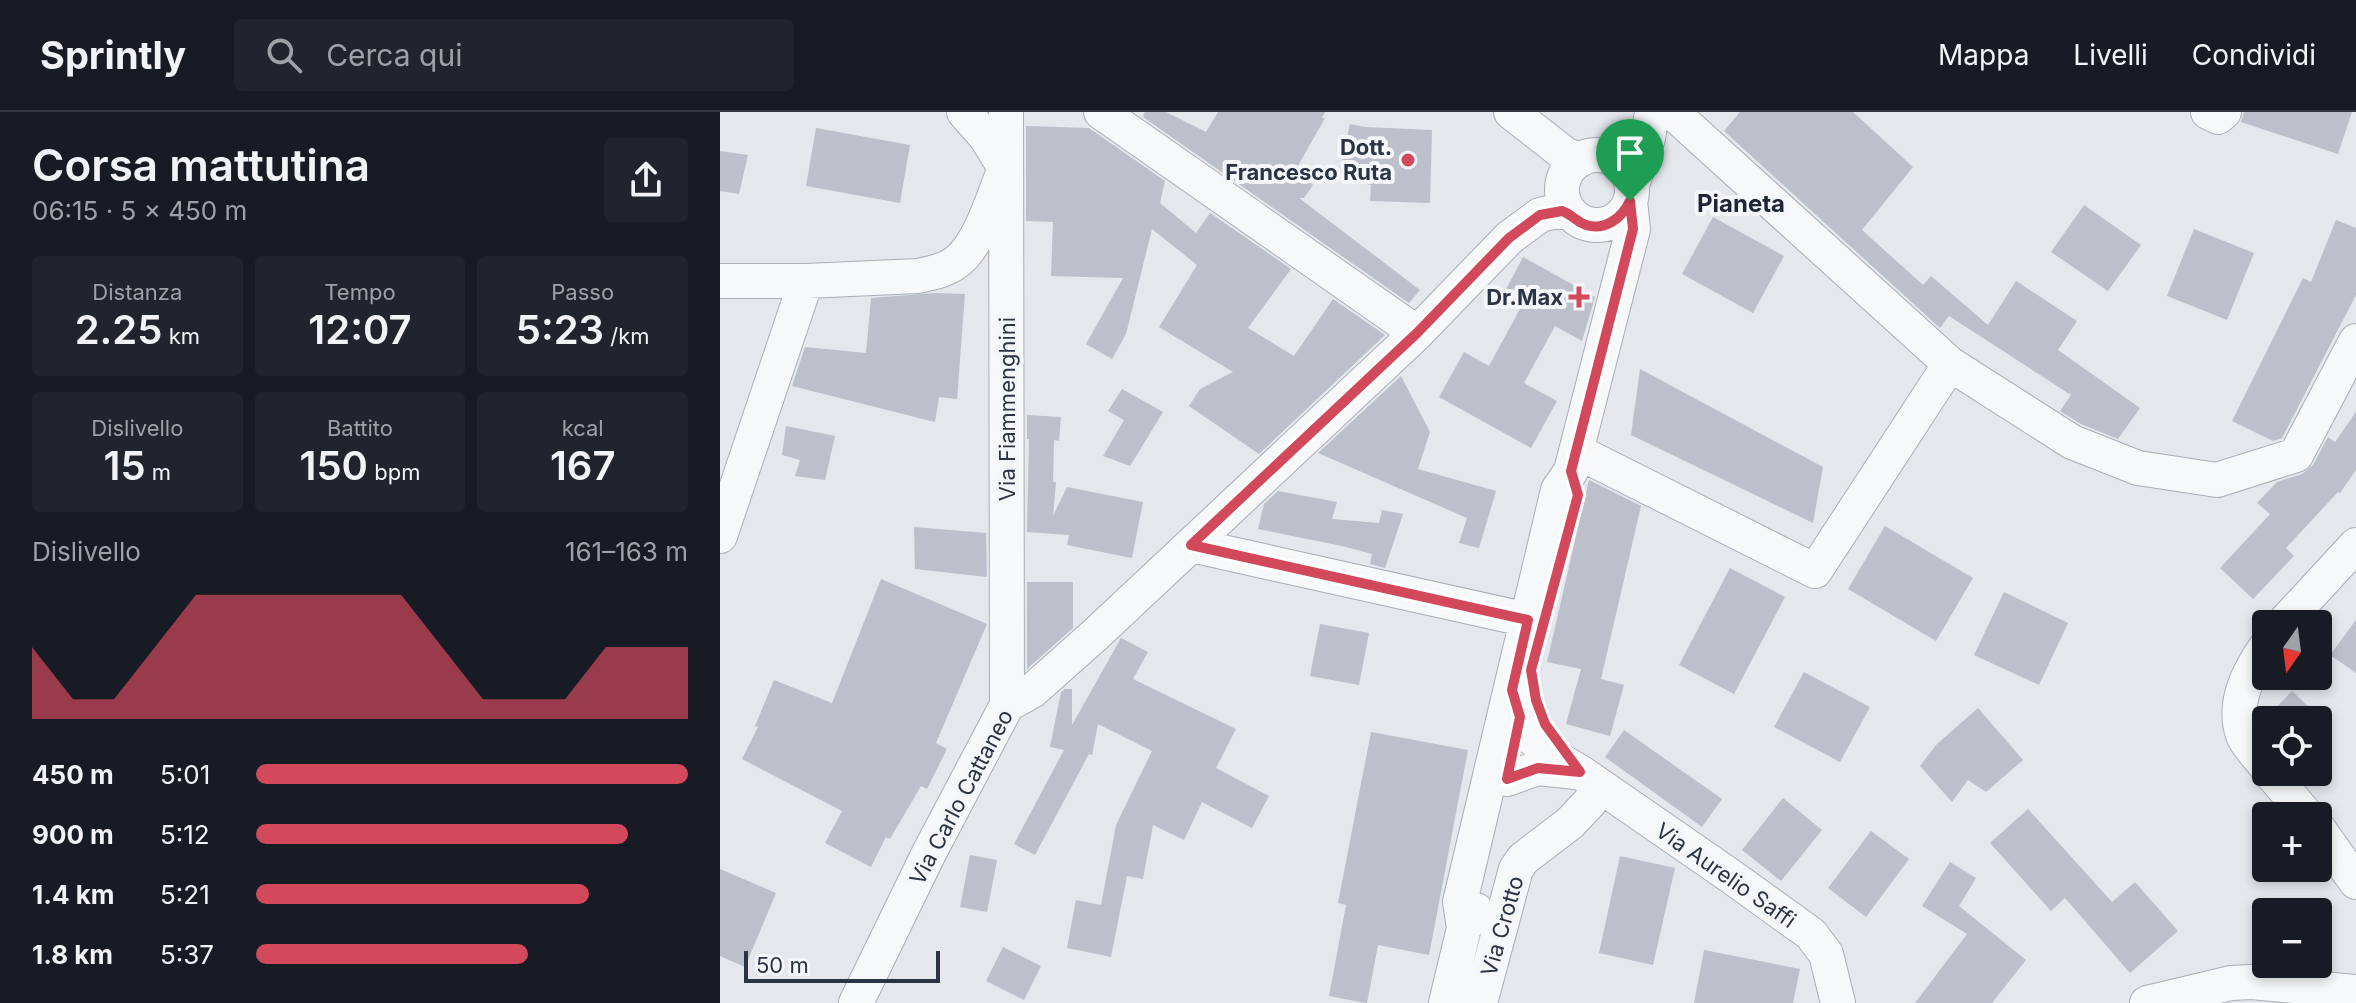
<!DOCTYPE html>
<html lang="it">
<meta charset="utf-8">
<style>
:root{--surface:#171b24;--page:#20242c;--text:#f1f3f6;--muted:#9ea1a6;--line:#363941;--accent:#d1495b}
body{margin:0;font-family:Inter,sans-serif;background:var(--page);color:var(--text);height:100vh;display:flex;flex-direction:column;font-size:30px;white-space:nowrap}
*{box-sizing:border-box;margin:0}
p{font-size:26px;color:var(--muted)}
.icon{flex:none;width:44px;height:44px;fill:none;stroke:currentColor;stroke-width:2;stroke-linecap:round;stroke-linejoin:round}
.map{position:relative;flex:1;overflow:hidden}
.drawer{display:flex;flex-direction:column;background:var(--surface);width:720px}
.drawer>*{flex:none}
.needle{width:52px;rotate:194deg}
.tools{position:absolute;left:1532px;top:498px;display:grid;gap:16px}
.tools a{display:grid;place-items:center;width:80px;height:80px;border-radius:8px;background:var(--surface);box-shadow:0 4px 12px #0003;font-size:40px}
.scale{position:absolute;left:24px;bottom:20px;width:196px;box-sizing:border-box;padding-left:8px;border:4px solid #2b3445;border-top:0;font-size:22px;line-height:28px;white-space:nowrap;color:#2b3445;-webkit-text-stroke:6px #f4f6f9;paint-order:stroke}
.pin{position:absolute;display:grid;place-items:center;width:68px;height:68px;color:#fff;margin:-82px -34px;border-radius:50% 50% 50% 0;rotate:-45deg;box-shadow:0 0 8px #0007}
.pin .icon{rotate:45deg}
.round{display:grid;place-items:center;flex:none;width:84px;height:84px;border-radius:8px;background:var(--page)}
.headline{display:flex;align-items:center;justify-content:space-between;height:136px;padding:0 32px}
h1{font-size:44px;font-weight:600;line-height:60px}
.figures{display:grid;grid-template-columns:repeat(3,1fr);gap:12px;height:136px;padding:8px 32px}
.figures div{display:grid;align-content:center;border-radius:8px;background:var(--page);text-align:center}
.figures b{font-size:40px;font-weight:600}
.figures small{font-size:22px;font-weight:400}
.figures p{font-size:22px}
.chart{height:224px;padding:16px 32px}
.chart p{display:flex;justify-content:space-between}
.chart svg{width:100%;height:144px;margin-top:8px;fill:var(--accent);opacity:.7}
ul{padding:0 32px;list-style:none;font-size:26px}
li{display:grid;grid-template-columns:128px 96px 1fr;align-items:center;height:60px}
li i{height:20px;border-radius:10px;background:var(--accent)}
header{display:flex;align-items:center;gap:48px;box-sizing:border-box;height:112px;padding:0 40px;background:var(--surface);border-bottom:2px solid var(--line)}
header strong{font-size:38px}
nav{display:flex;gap:44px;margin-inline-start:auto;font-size:28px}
.search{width:560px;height:72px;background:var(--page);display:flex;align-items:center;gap:20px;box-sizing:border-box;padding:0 28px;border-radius:8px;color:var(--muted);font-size:30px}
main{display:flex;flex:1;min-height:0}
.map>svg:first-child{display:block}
.building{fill:#bbc0ca}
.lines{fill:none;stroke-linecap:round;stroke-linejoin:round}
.minor-casing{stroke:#a9aeb7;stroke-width:36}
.minor{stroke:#f7f8fa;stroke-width:34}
.route-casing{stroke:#fff;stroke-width:16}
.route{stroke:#d1495b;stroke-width:10}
.poi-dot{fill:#d1495b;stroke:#f4f6f9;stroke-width:3}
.labels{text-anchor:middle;stroke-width:8;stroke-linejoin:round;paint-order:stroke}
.poi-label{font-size:22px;font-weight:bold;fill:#2b3445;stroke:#f4f6f9;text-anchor:end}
.street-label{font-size:22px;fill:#2b3445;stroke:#f4f6f9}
.neighbourhood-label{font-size:24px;font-weight:bold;fill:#1d2536;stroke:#f4f6f9}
</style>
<header>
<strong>Sprintly</strong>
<div class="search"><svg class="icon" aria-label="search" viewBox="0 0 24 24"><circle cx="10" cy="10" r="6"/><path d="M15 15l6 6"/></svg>Cerca qui</div>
<nav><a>Mappa</a><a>Livelli</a><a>Condividi</a></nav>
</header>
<main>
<section class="drawer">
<div class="headline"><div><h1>Corsa mattutina</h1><p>06:15 · 5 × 450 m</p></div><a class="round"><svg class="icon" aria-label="share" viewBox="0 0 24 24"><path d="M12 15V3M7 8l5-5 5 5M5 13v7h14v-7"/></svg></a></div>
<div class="figures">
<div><p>Distanza</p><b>2.25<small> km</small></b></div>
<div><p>Tempo</p><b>12:07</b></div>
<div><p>Passo</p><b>5:23<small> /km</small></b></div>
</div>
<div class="figures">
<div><p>Dislivello</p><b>15<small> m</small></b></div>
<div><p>Battito</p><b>150<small> bpm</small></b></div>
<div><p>kcal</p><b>167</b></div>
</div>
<div class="chart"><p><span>Dislivello</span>161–163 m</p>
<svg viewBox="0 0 160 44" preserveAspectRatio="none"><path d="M0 44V22L10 38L20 38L30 22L40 6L50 6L60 6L70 6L80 6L90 6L100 22L110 38L120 38L130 38L140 22L150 22L160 22V44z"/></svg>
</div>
<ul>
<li><b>450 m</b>5:01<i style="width:100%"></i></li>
<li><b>900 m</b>5:12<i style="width:86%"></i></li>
<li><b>1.4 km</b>5:21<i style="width:77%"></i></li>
<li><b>1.8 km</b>5:37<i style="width:63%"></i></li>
</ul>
</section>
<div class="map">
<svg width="1636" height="891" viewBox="0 0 1636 891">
<rect width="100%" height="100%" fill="#e4e7ec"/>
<path class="building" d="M 425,0 L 446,0 L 486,20 L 498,0 L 605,0 L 602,6 L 605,6 L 575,59 L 593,73 L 584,86 L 579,86 L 700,178 L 689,191 L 423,5 Z
M 1020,0 L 1133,0 L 1193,55 L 1142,118 L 1203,173 L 1211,164 L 1268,213 L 1296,169 L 1357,209 L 1338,238 L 1420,296 L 1398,327 L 1361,312 L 1340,299 L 1351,283 L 1229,204 L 1220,216 L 1004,19 Z
M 1524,0 L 1632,0 L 1618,42 L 1521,10 Z
M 630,12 L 645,15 L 712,18 L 710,91 L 650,89 L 651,73 L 618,65 Z
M 306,14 L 369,16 L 445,69 L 440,91 L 476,121 L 490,101 L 571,157 L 528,216 L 574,244 L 613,187 L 665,223 L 539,342 L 469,294 L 480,277 L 513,260 L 439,215 L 477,153 L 432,117 L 406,222 L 392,247 L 366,232 L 403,166 L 331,164 L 333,110 L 306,109 Z
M 96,16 L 190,33 L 180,91 L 86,74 Z
M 0,39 L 28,43 L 19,82 L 0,79 Z
M 1364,93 L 1421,133 L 1388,179 L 1331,140 Z
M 993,105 L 1064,144 L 1033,201 L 962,162 Z
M 1616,108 L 1636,116 L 1636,183 L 1562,326 L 1553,329 L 1512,309 L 1583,166 L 1591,170 Z
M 1474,117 L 1534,141 L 1507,208 L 1447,184 Z
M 803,145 L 875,185 L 862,229 L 835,214 L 804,271 L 837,289 L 811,336 L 719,285 L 744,240 L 769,254 L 801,195 L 782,185 Z
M 215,181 L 245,182 L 237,287 L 219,285 L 215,310 L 72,274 L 85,235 L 146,241 L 151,186 Z
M 920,257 L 1103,355 L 1093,411 L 911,323 Z
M 681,264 L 710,320 L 698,357 L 776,379 L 759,436 L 739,431 L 747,406 L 598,341 Z
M 402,277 L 443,300 L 410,354 L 383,344 L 404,308 L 388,299 Z
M 1636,300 L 1636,358 L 1620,381 L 1618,380 L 1566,436 L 1574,444 L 1533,487 L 1500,456 L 1550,402 L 1537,391 L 1557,370 L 1582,362 L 1593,353 L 1608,325 L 1615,330 Z
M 307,303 L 341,305 L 339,329 L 334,328 L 333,370 L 336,370 L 333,404 L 347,375 L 423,390 L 412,446 L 347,433 L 349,423 L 307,420 L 309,327 L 307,327 Z
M 66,314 L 115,324 L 105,368 L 75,364 L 80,348 L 62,343 Z
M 869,368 L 921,394 L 881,567 L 904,573 L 890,624 L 846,612 L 861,557 L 827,550 Z
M 558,379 L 617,390 L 612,407 L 659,411 L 662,398 L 683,402 L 665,456 L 650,452 L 652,442 L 622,434 L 538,417 L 544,392 Z
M 1165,414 L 1253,466 L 1216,529 L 1128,477 Z
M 194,415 L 266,421 L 267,465 L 195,457 Z
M 1010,456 L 1065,485 L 1014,582 L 959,553 Z
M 161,467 L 267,512 L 216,631 L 227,637 L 207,677 L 201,674 L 170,727 L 166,725 L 151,755 L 105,731 L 122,699 L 22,647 L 38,615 L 35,614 L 54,568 L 112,591 Z
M 307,470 L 353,470 L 353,516 L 307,557 Z
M 1284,480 L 1348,511 L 1319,573 L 1254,543 Z
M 1636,508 L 1636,561 L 1610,543 Z
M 600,512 L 649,521 L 639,573 L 590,564 Z
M 401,526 L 428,540 L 413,567 L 516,617 L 496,656 L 549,684 L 532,716 L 482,690 L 464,728 L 433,713 L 423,767 L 407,764 L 391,845 L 347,836 L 356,788 L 381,793 L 396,713 L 432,639 L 378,612 L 372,643 L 369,642 L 315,743 L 294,732 L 344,638 L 330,635 L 341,580 L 345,577 L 352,577 L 352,613 Z
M 1084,560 L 1150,595 L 1120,650 L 1054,615 Z
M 1572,579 L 1602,608 L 1544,608 Z
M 1258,596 L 1303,648 L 1266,680 L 1248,668 L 1232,690 L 1200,654 L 1216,633 Z
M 904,618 L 1002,687 L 982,715 L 885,645 Z
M 651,620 L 748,638 L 709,843 L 658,833 L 647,891 L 645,891 L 609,884 L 626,793 L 618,791 Z
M 1063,686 L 1102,718 L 1061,769 L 1022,738 Z
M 1308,697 L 1392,790 L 1415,770 L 1458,819 L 1410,861 L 1345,786 L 1331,799 L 1270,731 Z
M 1151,719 L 1189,747 L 1146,805 L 1108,776 Z
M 250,743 L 277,748 L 267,800 L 240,795 Z
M 900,744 L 955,756 L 933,853 L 879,841 Z
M 1230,750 L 1256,766 L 1239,794 L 1306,848 L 1272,891 L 1195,891 L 1247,822 L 1202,794 Z
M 0,757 L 56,781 L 25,855 L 0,844 Z
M 283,835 L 321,854 L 304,888 L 266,869 Z
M 984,838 L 1080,857 L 1073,891 L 974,891 Z"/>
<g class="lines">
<g class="minor-casing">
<path id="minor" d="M 286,0 L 287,593
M 381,0 L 697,221
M 791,0 L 846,43 L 860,48
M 952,0 L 1230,252 L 1352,330 L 1418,356 L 1497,368 L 1576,343 L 1636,229
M 1488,0 L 1498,5 L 1504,0
M842 78a35 35 0 1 1 70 0a35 35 0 1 1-70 0Z
M 913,70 L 928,26 L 932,0
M 0,169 L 86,169 L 198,164 C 212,161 228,158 239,148 C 261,129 274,83 285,56 L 266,25 L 244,0
M 856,339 L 1095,459 L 1230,252
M 0,424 L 86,169
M 471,433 L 808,508
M 1563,512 L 1636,433
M 1546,535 C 1528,560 1512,592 1523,623 C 1527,634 1539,645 1546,654
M 792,578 L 795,595 L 808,622 L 826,640 L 860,660 L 1009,763 L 1091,822 L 1106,842 L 1118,891
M 1550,660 L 1587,704
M 787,667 L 818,656 L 856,660
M 1598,716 L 1636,770
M 744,816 L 740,790 L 838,378 L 851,359 L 913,117 L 910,89
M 136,891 L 209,741 L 287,593 L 312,579 L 375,523 L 697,221 L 789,126 L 820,103 L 832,100 L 847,100
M 726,891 L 744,816 L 756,798
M 760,891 L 796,757 L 803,747 L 850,711 L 869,691 L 880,675
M 1427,891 L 1511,871 L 1532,870 L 1636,880"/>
</g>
<use href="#minor" class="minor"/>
</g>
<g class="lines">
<g class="route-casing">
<path id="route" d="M 910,89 L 913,117 L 851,359 L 858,383 L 811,558 L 816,588 L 825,612 L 860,660 L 818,656 L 787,667 L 800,605 L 792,578 L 808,508 L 471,433 L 697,221 L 789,126 L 820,103 L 842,99 C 851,102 857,110 866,113 C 885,119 902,106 910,89 Z"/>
</g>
<use href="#route" class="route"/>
</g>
<g class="poi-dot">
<circle cx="688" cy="48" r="8"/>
<path d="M855 173h8v8h8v8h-8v8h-8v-8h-8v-8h8z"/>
</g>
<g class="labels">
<g class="poi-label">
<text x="672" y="43">Dott.<tspan x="672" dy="25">Francesco Ruta</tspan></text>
<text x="843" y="193">Dr.Max</text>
</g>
<g class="street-label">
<text transform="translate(287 297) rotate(-90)" y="8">Via Fiammenghini</text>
<text transform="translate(241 685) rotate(-62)" y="8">Via Carlo Cattaneo</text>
<text transform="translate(1006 763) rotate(35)" y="8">Via Aurelio Saffi</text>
<text transform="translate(782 814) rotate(-74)" y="8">Via Crotto</text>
</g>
<g class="neighbourhood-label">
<text x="1021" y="100">Pianeta</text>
</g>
</g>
</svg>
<div class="tools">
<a><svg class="needle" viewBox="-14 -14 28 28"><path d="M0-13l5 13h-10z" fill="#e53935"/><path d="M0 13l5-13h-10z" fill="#9ea1a6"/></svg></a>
<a><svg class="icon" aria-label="locate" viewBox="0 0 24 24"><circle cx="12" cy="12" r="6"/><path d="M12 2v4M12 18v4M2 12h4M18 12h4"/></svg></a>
<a>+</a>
<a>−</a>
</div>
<div class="scale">50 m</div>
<div class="pin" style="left:910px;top:89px;background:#1e9e55"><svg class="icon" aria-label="arrive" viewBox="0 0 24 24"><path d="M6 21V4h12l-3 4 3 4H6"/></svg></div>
</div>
</main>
